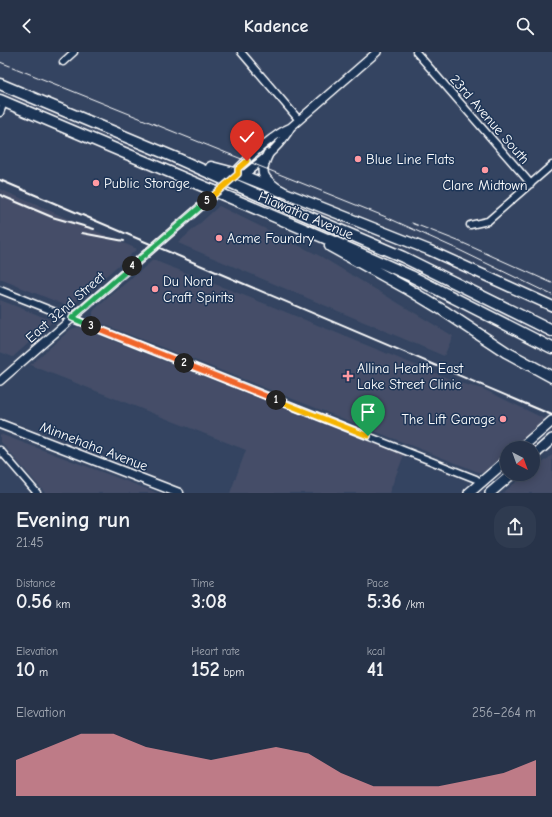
<!DOCTYPE html>
<meta charset="utf-8">
<style>
:root{--surface:#273349;--page:#2f3b50;--text:#f1f3f6;--muted:#a4aab4;--line:#434e61;--accent:#ff9aa2}
body{margin:0;font-family:"Comic Neue",sans-serif;background:var(--page);color:var(--text);height:100vh;display:flex;flex-direction:column;font-size:15px;white-space:nowrap}
*{box-sizing:border-box;margin:0}
p{font-size:13px;color:var(--muted)}
.icon{flex:none;width:22px;height:22px;fill:none;stroke:currentColor;stroke-width:2;stroke-linecap:round;stroke-linejoin:round}
.map{position:relative;height:441px;overflow:hidden}
.drawer{display:flex;flex-direction:column;background:var(--surface);flex:1}
.drawer>*{flex:none}
.needle{width:26px;rotate:139deg}
.controls{position:absolute;left:500px;top:389px;display:grid;gap:8px}
.controls a{display:grid;place-items:center;width:40px;height:40px;border-radius:50%;background:var(--surface);box-shadow:0 2px 10px #0003,0 0 0 1px var(--line);font-size:20px}
.pin{position:absolute;display:grid;place-items:center;width:34px;height:34px;color:#fff;margin:-41px -17px;border-radius:50% 50% 50% 0;rotate:-45deg;box-shadow:0 0 4px #0007}
.pin .icon{rotate:45deg}
.km{position:absolute;width:20px;height:20px;margin:-10px;border-radius:50%;background:#222;color:#fff;font-size:11px;line-height:20px;text-align:center}
.round{display:grid;place-items:center;flex:none;width:42px;height:42px;border-radius:16px;background:var(--page)}
.summary{display:flex;align-items:center;justify-content:space-between;height:68px;padding:0 16px}
h1{font-size:22px;font-weight:800;line-height:30px}
.metrics{display:grid;grid-template-columns:repeat(3,1fr);gap:6px;height:68px;padding:4px 16px}
.metrics div{display:grid;align-content:center}
.metrics b{font-size:20px;font-weight:800}
.metrics small{font-size:11px;font-weight:400}
.metrics p{font-size:11px}
.chart{height:112px;padding:8px 16px}
.chart p{display:flex;justify-content:space-between}
.chart svg{width:100%;height:72px;margin-top:4px;fill:var(--accent);opacity:.7}
header{display:flex;justify-content:space-between;align-items:center;height:52px;padding:0 16px;background:var(--surface);font-size:18px;font-weight:800}
.map>svg:first-child{display:block}
.built{fill:#444e68}
.lines{fill:none;stroke-linecap:round;stroke-linejoin:round}
.minor-casing{stroke:#fff;stroke-width:9}
.tertiary-casing{stroke:#fff;stroke-width:10}
.secondary-casing{stroke:#fff;stroke-width:11}
.primary-casing{stroke:#fff;stroke-width:12}
.trunk-casing{stroke:#fff;stroke-width:13}
.minor{stroke:#1d3557;stroke-width:6}
.tertiary{stroke:#1d3557;stroke-width:7}
.secondary{stroke:#1d3557;stroke-width:8}
.primary{stroke:#1d3557;stroke-width:9}
.trunk{stroke:#1d3557;stroke-width:10}
.tram{stroke:#fff;stroke-width:1}
.rail{stroke:#fff;stroke-width:2}
.split-1-casing{stroke:#fff;stroke-width:8}
.split-2-casing{stroke:#fff;stroke-width:8}
.split-3-casing{stroke:#fff;stroke-width:8}
.split-4-casing{stroke:#fff;stroke-width:8}
.split-5-casing{stroke:#fff;stroke-width:8}
.split-6-casing{stroke:#fff;stroke-width:8}
.split-1{stroke:#f5b400;stroke-width:5}
.split-2{stroke:#f0652b;stroke-width:5}
.split-3{stroke:#f0652b;stroke-width:5}
.split-4{stroke:#22a559;stroke-width:5}
.split-5{stroke:#22a559;stroke-width:5}
.split-6{stroke:#f5b400;stroke-width:5}
.poi-dot{fill:#ff9aa2;stroke:#1d3557;stroke-width:1.5}
.labels{text-anchor:middle;stroke-width:3;stroke-linejoin:round;paint-order:stroke}
.street-label{font-size:14px;fill:#fff;stroke:#1d3557}
.poi-label{font-size:14px;fill:#fff;stroke:#1d3557;text-anchor:start}
</style>
<header><svg class="icon" aria-label="back" viewBox="0 0 24 24"><path d="M15 5l-7 7 7 7"/></svg>Kadence<svg class="icon" aria-label="search" viewBox="0 0 24 24"><circle cx="10" cy="10" r="6"/><path d="M15 15l6 6"/></svg></header>
<div class="map">
<svg width="552" height="441" viewBox="0 0 552 441">
<rect width="100%" height="100%" fill="#344461"/>
<filter id="ink" filterUnits="userSpaceOnUse"><feTurbulence type="fractalNoise" baseFrequency=".025" numOctaves="2"/><feDisplacementMap in="SourceGraphic" scale="8" xChannelSelector="R" yChannelSelector="G"/><feConvolveMatrix kernelMatrix="1 2 1 2 8 2 1 2 1" color-interpolation-filters="sRGB"/></filter>
<g filter="url(#ink)">
<path class="built" d="M 0,137 L 137,197 L 70,255 L 0,227 Z
M 219,154 L 320,204 L 453,284 L 444,304 L 178,191 Z
M 153,208 L 271,254 L 459,331 L 483,337 L 547,368 L 516,396 L 507,396 L 507,403 L 487,420 L 481,421 L 95,269 L 93,265 L 93,260 L 95,257 Z
M 0,248 L 51,268 L 52,270 L 13,305 L 0,300 Z
M 78,275 L 404,403 L 389,441 L 230,441 L 246,398 L 30,313 L 71,277 Z
M 0,381 L 0,382 L 158,441 L 45,441 L 0,389 Z
M 552,403 L 552,441 L 503,441 L 512,433 L 530,422 L 533,422 L 533,419 Z"/>
<g class="lines">
<g class="minor-casing">
<path id="minor" d="M 241,0 L 299,68
M 416,0 L 531,132
M 63,10 L 74,0
M 0,61 L 4,50
M 470,173 L 488,169 L 552,113
M 0,238 L 476,427 L 481,431
M 0,398 L 37,441"/>
</g>
<g class="tertiary-casing">
<path id="tertiary" d="M 238,122 L 238,117 C 251,103 274,82 291,75 L 377,0
M 240,122 L 245,122 C 262,108 280,95 291,75
M 0,329 L 231,128"/>
</g>
<g class="secondary-casing">
<path id="secondary" d="M 0,372 L 179,441"/>
</g>
<g class="primary-casing">
<path id="primary" d="M 268,102 C 258,122 263,127 281,139 L 429,198 L 552,254
M 521,396 L 552,369
M 533,404 L 552,387
M 469,441 L 507,408
M 490,441 L 512,422"/>
</g>
<g class="trunk-casing">
<path id="trunk" d="M 0,32 L 174,105 L 256,142 L 403,205 L 552,279
M 0,48 L 339,192 L 411,224 L 552,296
M 211,115 L 238,122 L 281,139
M 330,194 L 406,236 L 444,259 L 506,300 L 552,325"/>
</g>
<use href="#minor" class="minor"/>
<use href="#tertiary" class="tertiary"/>
<use href="#secondary" class="secondary"/>
<use href="#primary" class="primary"/>
<use href="#trunk" class="trunk"/>
<path class="tram" d="M 0,10 L 386,165 L 457,197 L 552,243
M 412,171 L 463,191 L 552,231"/>
<path class="rail" d="M 0,128 L 552,363
M 0,143 L 52,165 L 94,177
M 82,181 L 124,189"/>
</g>
</g>
<g class="lines" filter="url(#ink)">
<g class="split-1-casing">
<path id="split-1" d="M 276,348 L 368,384"/>
</g>
<g class="split-2-casing">
<path id="split-2" d="M 184,311 L 276,348"/>
</g>
<g class="split-3-casing">
<path id="split-3" d="M 91,274 L 184,311"/>
</g>
<g class="split-4-casing">
<path id="split-4" d="M 91,274 L 72,266 L 132,214"/>
</g>
<g class="split-5-casing">
<path id="split-5" d="M 132,214 L 207,149"/>
</g>
<g class="split-6-casing">
<path id="split-6" d="M 207,149 L 238,122 L 238,117 L 247,109"/>
</g>
<use href="#split-1" class="split-1"/>
<use href="#split-2" class="split-2"/>
<use href="#split-3" class="split-3"/>
<use href="#split-4" class="split-4"/>
<use href="#split-5" class="split-5"/>
<use href="#split-6" class="split-6"/>
</g>
<g class="poi-dot">
<circle cx="358" cy="107" r="4"/>
<circle cx="485" cy="118" r="4"/>
<circle cx="96" cy="131" r="4"/>
<circle cx="219" cy="186" r="4"/>
<circle cx="155" cy="237" r="4"/>
<path d="M346 318h4v4h4v4h-4v4h-4v-4h-4v-4h4z"/>
<circle cx="503" cy="367" r="4"/>
</g>
<g class="labels">
<g class="street-label">
<text transform="translate(490 67) rotate(49)" y="5">23rd Avenue South</text>
<text transform="translate(306 163) rotate(23)" y="5">Hiawatha Avenue</text>
<text transform="translate(65 255) rotate(-41)" y="5">East 32nd Street</text>
<text transform="translate(94 394) rotate(21)" y="5">Minnehaha Avenue</text>
</g>
<g class="poi-label">
<text x="366" y="112">Blue Line Flats</text>
<text x="104" y="136">Public Storage</text>
<text x="485" y="138" text-anchor="middle">Clare Midtown</text>
<text x="227" y="191">Acme Foundry</text>
<text x="163" y="234">Du Nord<tspan x="163" dy="16">Craft Spirits</tspan></text>
<text x="357" y="321">Allina Health East<tspan x="357" dy="16">Lake Street Clinic</tspan></text>
<text x="495" y="372" text-anchor="end">The Lift Garage</text>
</g>
</g>
</svg>
<div class="controls">
<a><svg class="needle" viewBox="-14 -14 28 28"><path d="M0-13l5 13h-10z" fill="#e53935"/><path d="M0 13l5-13h-10z" fill="#a4aab4"/></svg></a>
</div>
<div class="pin" style="left:368px;top:384px;background:#1e9e55"><svg class="icon" aria-label="arrive" viewBox="0 0 24 24"><path d="M6 21V4h12l-3 4 3 4H6"/></svg></div>
<div class="pin" style="left:247px;top:109px;background:#d93025"><svg class="icon" aria-label="check" viewBox="0 0 24 24"><path d="M5 12l5 5 9-10"/></svg></div>
<b class="km" style="left:276px;top:348px">1</b>
<b class="km" style="left:184px;top:311px">2</b>
<b class="km" style="left:91px;top:274px">3</b>
<b class="km" style="left:132px;top:214px">4</b>
<b class="km" style="left:207px;top:149px">5</b>
</div>
<section class="drawer">
<div class="summary"><div><h1>Evening run</h1><p>21:45</p></div><a class="round"><svg class="icon" aria-label="share" viewBox="0 0 24 24"><path d="M12 15V3M7 8l5-5 5 5M5 13v7h14v-7"/></svg></a></div>
<div class="metrics">
<div><p>Distance</p><b>0.56<small> km</small></b></div>
<div><p>Time</p><b>3:08</b></div>
<div><p>Pace</p><b>5:36<small> /km</small></b></div>
</div>
<div class="metrics">
<div><p>Elevation</p><b>10<small> m</small></b></div>
<div><p>Heart rate</p><b>152<small> bpm</small></b></div>
<div><p>kcal</p><b>41</b></div>
</div>
<div class="chart"><p><span>Elevation</span>256–264 m</p>
<svg viewBox="0 0 160 44" preserveAspectRatio="none"><path d="M0 44V22L10 14L20 6L30 6L40 14L50 18L60 22L70 18L80 14L90 18L100 30L110 38L120 38L130 38L140 34L150 30L160 22V44z"/></svg>
</div>
</section>
